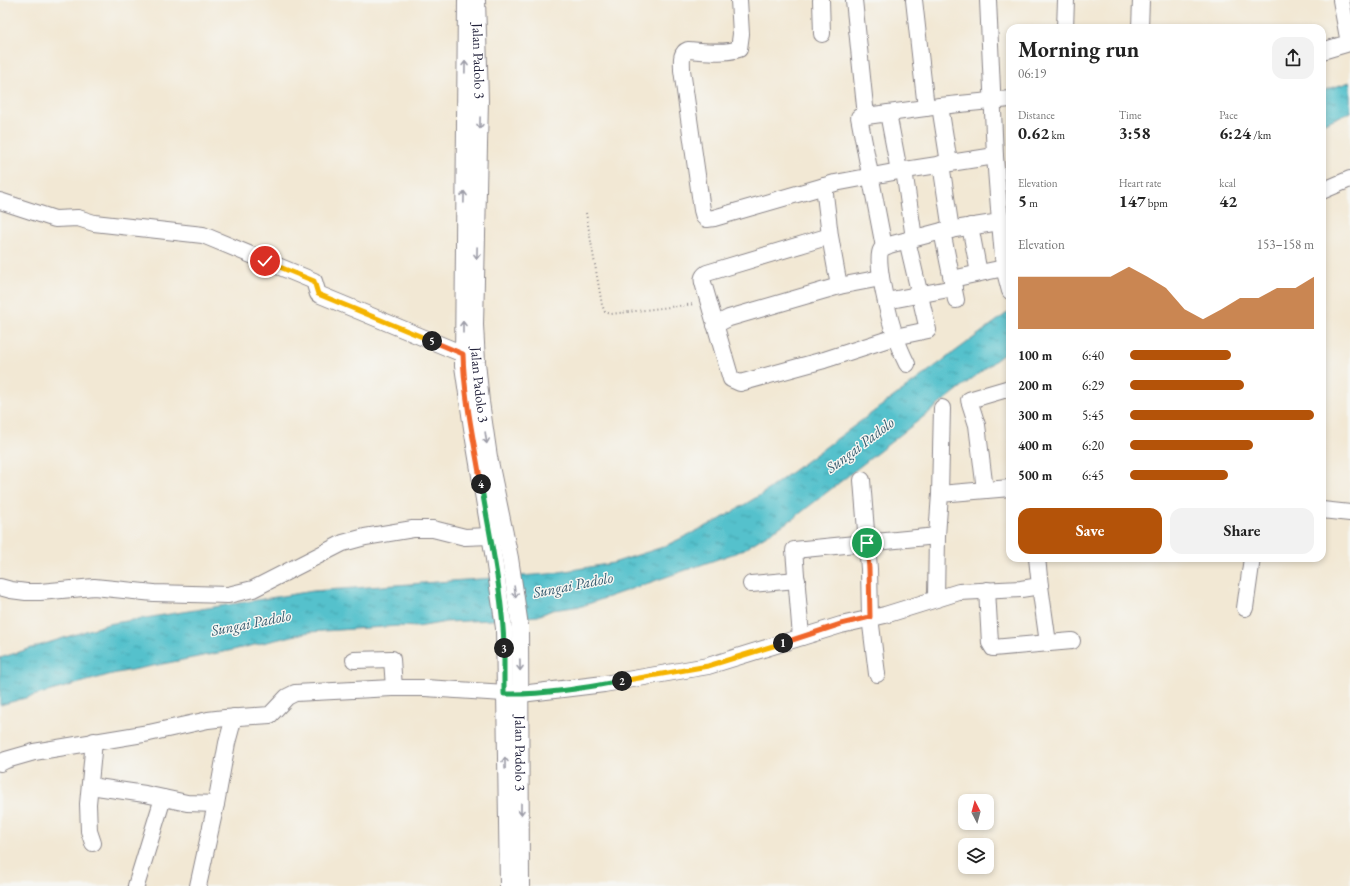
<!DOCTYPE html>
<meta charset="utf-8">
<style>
:root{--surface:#fff;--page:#f2f2f2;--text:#222;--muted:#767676;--accent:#b45309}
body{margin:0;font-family:"EB Garamond",serif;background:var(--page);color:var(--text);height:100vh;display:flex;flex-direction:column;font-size:15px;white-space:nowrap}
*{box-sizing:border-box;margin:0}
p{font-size:13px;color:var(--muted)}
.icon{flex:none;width:22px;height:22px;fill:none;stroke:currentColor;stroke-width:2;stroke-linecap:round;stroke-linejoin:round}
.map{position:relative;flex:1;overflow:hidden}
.sheet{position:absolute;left:1006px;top:24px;width:320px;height:538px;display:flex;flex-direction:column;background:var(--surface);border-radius:12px;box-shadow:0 2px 6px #0003}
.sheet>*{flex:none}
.needle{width:26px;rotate:354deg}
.fabs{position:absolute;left:958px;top:794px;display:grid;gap:8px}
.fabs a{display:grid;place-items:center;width:36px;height:36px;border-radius:8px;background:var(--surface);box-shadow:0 2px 6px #0003;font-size:20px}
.pin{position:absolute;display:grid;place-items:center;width:34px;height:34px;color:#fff;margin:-17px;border:2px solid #fff;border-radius:50%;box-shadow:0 1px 4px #0007}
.km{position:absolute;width:20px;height:20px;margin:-10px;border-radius:50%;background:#222;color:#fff;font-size:11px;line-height:20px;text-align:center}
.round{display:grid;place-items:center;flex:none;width:42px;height:42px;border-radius:12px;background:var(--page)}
.headline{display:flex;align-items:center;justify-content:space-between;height:68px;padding:0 12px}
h1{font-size:22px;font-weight:700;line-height:30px}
.metrics{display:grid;grid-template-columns:repeat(3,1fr);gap:6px;height:68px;padding:4px 12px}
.metrics div{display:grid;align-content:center}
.metrics b{font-size:17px;font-weight:700}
.metrics small{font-size:11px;font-weight:400}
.metrics p{font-size:11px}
.chart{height:112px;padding:8px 12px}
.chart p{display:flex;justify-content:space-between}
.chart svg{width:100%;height:72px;margin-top:4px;fill:var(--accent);opacity:.7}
.action{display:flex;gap:8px;margin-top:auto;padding:8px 12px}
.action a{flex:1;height:46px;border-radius:12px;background:var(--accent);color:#fff;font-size:16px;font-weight:700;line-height:46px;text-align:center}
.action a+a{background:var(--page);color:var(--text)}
ul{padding:0 12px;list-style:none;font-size:13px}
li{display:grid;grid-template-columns:64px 48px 1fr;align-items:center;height:30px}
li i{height:10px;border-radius:5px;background:var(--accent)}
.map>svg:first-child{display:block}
.water{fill:url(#water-ripples);stroke:#3b7284}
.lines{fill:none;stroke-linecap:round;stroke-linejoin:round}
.minor-casing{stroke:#8a8588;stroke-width:18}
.path{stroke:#8a8588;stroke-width:2;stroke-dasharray:1 3;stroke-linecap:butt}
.minor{stroke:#fff;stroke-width:16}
.oneway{stroke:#9c9ca7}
.split-1-casing{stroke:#fff;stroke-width:8}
.split-2-casing{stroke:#fff;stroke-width:8}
.split-3-casing{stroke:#fff;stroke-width:8}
.split-4-casing{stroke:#fff;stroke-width:8}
.split-5-casing{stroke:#fff;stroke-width:8}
.split-6-casing{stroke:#fff;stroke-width:8}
.split-1{stroke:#f0652b;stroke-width:5}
.split-2{stroke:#f5b400;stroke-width:5}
.split-3{stroke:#22a559;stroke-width:5}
.split-4{stroke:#22a559;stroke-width:5}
.split-5{stroke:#f0652b;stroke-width:5}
.split-6{stroke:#f5b400;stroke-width:5}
.labels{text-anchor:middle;stroke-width:3;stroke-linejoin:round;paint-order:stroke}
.street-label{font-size:14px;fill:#22223b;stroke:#f6f6f2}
.water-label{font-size:15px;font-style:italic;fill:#345a6e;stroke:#f6f6f2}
</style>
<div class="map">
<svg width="1350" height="886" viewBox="0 0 1350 886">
<defs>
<pattern id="water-ripples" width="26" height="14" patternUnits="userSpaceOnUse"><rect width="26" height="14" fill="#54c1cc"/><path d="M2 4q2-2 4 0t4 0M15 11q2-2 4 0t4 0" fill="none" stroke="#459ca7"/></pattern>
</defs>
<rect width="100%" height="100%" fill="#f6f6f2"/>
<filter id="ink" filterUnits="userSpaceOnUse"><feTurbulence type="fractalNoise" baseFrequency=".025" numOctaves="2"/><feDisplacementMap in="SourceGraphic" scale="8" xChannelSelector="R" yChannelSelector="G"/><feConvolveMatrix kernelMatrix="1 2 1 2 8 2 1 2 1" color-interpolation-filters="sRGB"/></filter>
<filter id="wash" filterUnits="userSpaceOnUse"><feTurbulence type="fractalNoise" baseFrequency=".012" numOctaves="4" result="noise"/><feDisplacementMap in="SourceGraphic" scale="16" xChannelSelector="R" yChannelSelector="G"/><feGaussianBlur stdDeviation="0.9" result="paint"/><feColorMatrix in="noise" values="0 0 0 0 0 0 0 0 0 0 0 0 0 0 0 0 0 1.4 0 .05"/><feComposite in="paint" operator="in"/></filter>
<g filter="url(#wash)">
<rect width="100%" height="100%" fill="#f2e8d4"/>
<path class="water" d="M 1350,82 L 1350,112 L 1322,124 L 1322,91 Z
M 1010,311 L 1010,349 L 794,518 L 741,551 L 582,606 L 552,610 L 538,616 L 491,620 L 446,622 L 418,627 L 398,626 L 309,632 L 233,650 L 112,674 L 0,705 L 0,658 L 108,624 L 313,591 L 548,574 L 613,563 L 663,547 L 719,520 L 762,494 Z"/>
</g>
<g filter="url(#ink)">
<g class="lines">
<g class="minor-casing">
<g id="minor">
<path d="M 466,0 L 463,366 L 472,428 L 494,559 L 504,628 L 508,886"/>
<path id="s1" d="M 477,0 L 480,100 L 475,325 L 477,362 L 481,402 L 489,457 L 510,558 L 520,626 L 521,886"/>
<path d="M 739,0 L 741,34 L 739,49 C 724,54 704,51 688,50 C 680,53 682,62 682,70 L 702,210 L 704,217 L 707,219 L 714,218 L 835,183 L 899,171 L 995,156"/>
<path d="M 821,0 L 822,34"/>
<path d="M 854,0 L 866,116"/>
<path d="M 914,0 L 926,108"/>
<path d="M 1065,28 L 1066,0"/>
<path d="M 1140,28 L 1141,0"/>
<path d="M 1322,51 L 1349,43 L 1341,0"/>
<path d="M 940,106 L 949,163"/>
<path d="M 888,113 L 899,171"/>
<path d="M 941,164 L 951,230"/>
<path d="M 904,170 L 914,238"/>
<path d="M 824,186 L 830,236 L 839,286"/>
<path d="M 1322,191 L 1350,179"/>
<path d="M 0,201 L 55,219 L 78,218 L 94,223 L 203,235 L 314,281 L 318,294 L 463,354"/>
<path d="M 970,226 L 979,273"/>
<path d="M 942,231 L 956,300"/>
<path d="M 830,236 L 707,273 C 701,277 702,280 704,286 L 731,379 L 740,383 L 824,360 L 895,337 L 928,330 L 907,240"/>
<path d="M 884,247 L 859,117 L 940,106 L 1010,99"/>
<path d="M 952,279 L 1004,268"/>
<path d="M 1010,291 L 1004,268 L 1000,222 L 1010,220"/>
<path d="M 886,301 L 954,288"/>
<path d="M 715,325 L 729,318 L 839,286 L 881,278"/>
<path d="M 907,364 C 903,356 899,347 896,338 C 891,325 874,261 881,250 C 883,247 886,247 889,245 L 942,231 L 1000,222 L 995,156 L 988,0"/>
<path d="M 862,480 L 869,569 L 870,617 L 877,674"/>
<path d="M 985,490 L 977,425 L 969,400 L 1010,388"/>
<path d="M 940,494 L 942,408"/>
<path d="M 1322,510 L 1350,513"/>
<path d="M 751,584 L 797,580"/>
<path d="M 1040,586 L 1048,643"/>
<path d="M 0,587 L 11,590 L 26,592 L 40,592 L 94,587 L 154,593 L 228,595 L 253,589 L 343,543 L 365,537 L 413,529 L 433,529 L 465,537 L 490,536"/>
<path d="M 987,590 L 990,643 L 993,648 L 1072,641"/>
<path d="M 936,598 L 937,536 L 940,494 L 1010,488"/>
<path d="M 1245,608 L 1252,558"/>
<path d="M 801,637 L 794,550 L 937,536"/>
<path d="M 354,660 L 392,659 L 394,688"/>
<path d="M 0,763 L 6,760 L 34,752 L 149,733 L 208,720 L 225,718 L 270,715 L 287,697 L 295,693 L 392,688 L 425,688 L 521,694 L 604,684 L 708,666 L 841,625 L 885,615 L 959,592 L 1021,589 L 1040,586 L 1037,558"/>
<path d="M 90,786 L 145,794 L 187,803 L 216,804"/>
<path d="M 93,843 L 89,831 L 88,804 L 94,741"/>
<path d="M 136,886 L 163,798"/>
<path d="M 198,886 L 216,804 L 227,743 L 234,717"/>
</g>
</g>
<path class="path" d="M 586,213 L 602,305 L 605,312 L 611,314 L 695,304"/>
<use href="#minor" class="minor"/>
</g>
<defs><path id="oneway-shaft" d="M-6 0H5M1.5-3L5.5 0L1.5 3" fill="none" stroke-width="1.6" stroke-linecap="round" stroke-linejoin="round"/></defs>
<g class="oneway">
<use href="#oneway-shaft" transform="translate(465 67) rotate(-89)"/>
<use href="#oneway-shaft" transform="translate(480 123) rotate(91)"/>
<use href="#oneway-shaft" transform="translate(464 197) rotate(-89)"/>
<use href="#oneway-shaft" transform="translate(477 253) rotate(91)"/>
<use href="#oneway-shaft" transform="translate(463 327) rotate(-90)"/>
<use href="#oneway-shaft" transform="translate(486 438) rotate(82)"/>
<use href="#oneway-shaft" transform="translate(515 592) rotate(82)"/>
<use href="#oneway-shaft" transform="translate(520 665) rotate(89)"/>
<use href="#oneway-shaft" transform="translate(505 763) rotate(-91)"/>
<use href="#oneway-shaft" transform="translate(521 809) rotate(90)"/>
</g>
</g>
<g class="lines" filter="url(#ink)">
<g class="split-1-casing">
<path id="split-1" d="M 783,643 L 841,624 L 870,617 L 869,569 L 867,543"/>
</g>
<g class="split-2-casing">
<path id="split-2" d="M 622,681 L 708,666 L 783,643"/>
</g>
<g class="split-3-casing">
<path id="split-3" d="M 504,648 L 504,694 C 543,695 584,688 622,681"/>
</g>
<g class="split-4-casing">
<path id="split-4" d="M 481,484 C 490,537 503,595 504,648"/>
</g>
<g class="split-5-casing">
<path id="split-5" d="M 432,341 L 463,354 C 464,396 474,442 481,484"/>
</g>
<g class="split-6-casing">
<path id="split-6" d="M 265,261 L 314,281 L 318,294 L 432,341"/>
</g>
<use href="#split-1" class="split-1"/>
<use href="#split-2" class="split-2"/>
<use href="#split-3" class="split-3"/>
<use href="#split-4" class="split-4"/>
<use href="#split-5" class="split-5"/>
<use href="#split-6" class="split-6"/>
</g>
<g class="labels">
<g class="street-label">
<text dy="5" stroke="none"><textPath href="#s1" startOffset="61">Jalan Padolo 3</textPath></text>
<text dy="5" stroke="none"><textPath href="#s1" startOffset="385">Jalan Padolo 3</textPath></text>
<text dy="5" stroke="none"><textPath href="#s1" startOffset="757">Jalan Padolo 3</textPath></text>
</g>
<g class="water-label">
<text transform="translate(860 445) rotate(-37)" y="5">Sungai Padolo</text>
<text transform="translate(573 585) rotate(-11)" y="5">Sungai Padolo</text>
<text transform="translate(251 623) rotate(-11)" y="5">Sungai Padolo</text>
</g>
</g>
</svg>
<div class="fabs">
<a><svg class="needle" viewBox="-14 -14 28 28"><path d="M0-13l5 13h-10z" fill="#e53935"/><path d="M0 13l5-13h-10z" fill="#767676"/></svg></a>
<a><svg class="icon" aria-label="layers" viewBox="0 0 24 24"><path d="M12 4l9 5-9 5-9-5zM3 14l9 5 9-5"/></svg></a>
</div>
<div class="pin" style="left:867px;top:543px;background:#1e9e55"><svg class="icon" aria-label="arrive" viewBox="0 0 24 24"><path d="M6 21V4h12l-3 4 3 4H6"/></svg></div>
<div class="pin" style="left:265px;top:261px;background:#d93025"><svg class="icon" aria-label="check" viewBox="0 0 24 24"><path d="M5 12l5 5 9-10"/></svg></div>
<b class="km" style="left:783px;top:643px">1</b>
<b class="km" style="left:622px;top:681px">2</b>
<b class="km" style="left:504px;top:648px">3</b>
<b class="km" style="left:481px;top:484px">4</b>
<b class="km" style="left:432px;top:341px">5</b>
<section class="sheet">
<div class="headline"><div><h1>Morning run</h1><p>06:19</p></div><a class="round"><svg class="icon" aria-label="share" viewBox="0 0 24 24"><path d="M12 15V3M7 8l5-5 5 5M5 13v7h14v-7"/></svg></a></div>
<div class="metrics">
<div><p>Distance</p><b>0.62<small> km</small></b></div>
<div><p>Time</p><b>3:58</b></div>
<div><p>Pace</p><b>6:24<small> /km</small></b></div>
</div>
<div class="metrics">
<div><p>Elevation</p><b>5<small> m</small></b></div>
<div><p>Heart rate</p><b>147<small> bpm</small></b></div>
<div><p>kcal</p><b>42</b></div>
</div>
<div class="chart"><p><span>Elevation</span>153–158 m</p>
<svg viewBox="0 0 160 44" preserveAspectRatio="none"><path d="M0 44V12L10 12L20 12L30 12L40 12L50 12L60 6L70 12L80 19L90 32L100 38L110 32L120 25L130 25L140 19L150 19L160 12V44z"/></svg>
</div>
<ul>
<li><b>100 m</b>6:40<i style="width:55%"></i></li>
<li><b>200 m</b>6:29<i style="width:62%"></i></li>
<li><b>300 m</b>5:45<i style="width:100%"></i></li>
<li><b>400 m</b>6:20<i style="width:67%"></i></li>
<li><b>500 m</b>6:45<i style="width:53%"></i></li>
</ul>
<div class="action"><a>Save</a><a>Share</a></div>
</section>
</div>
